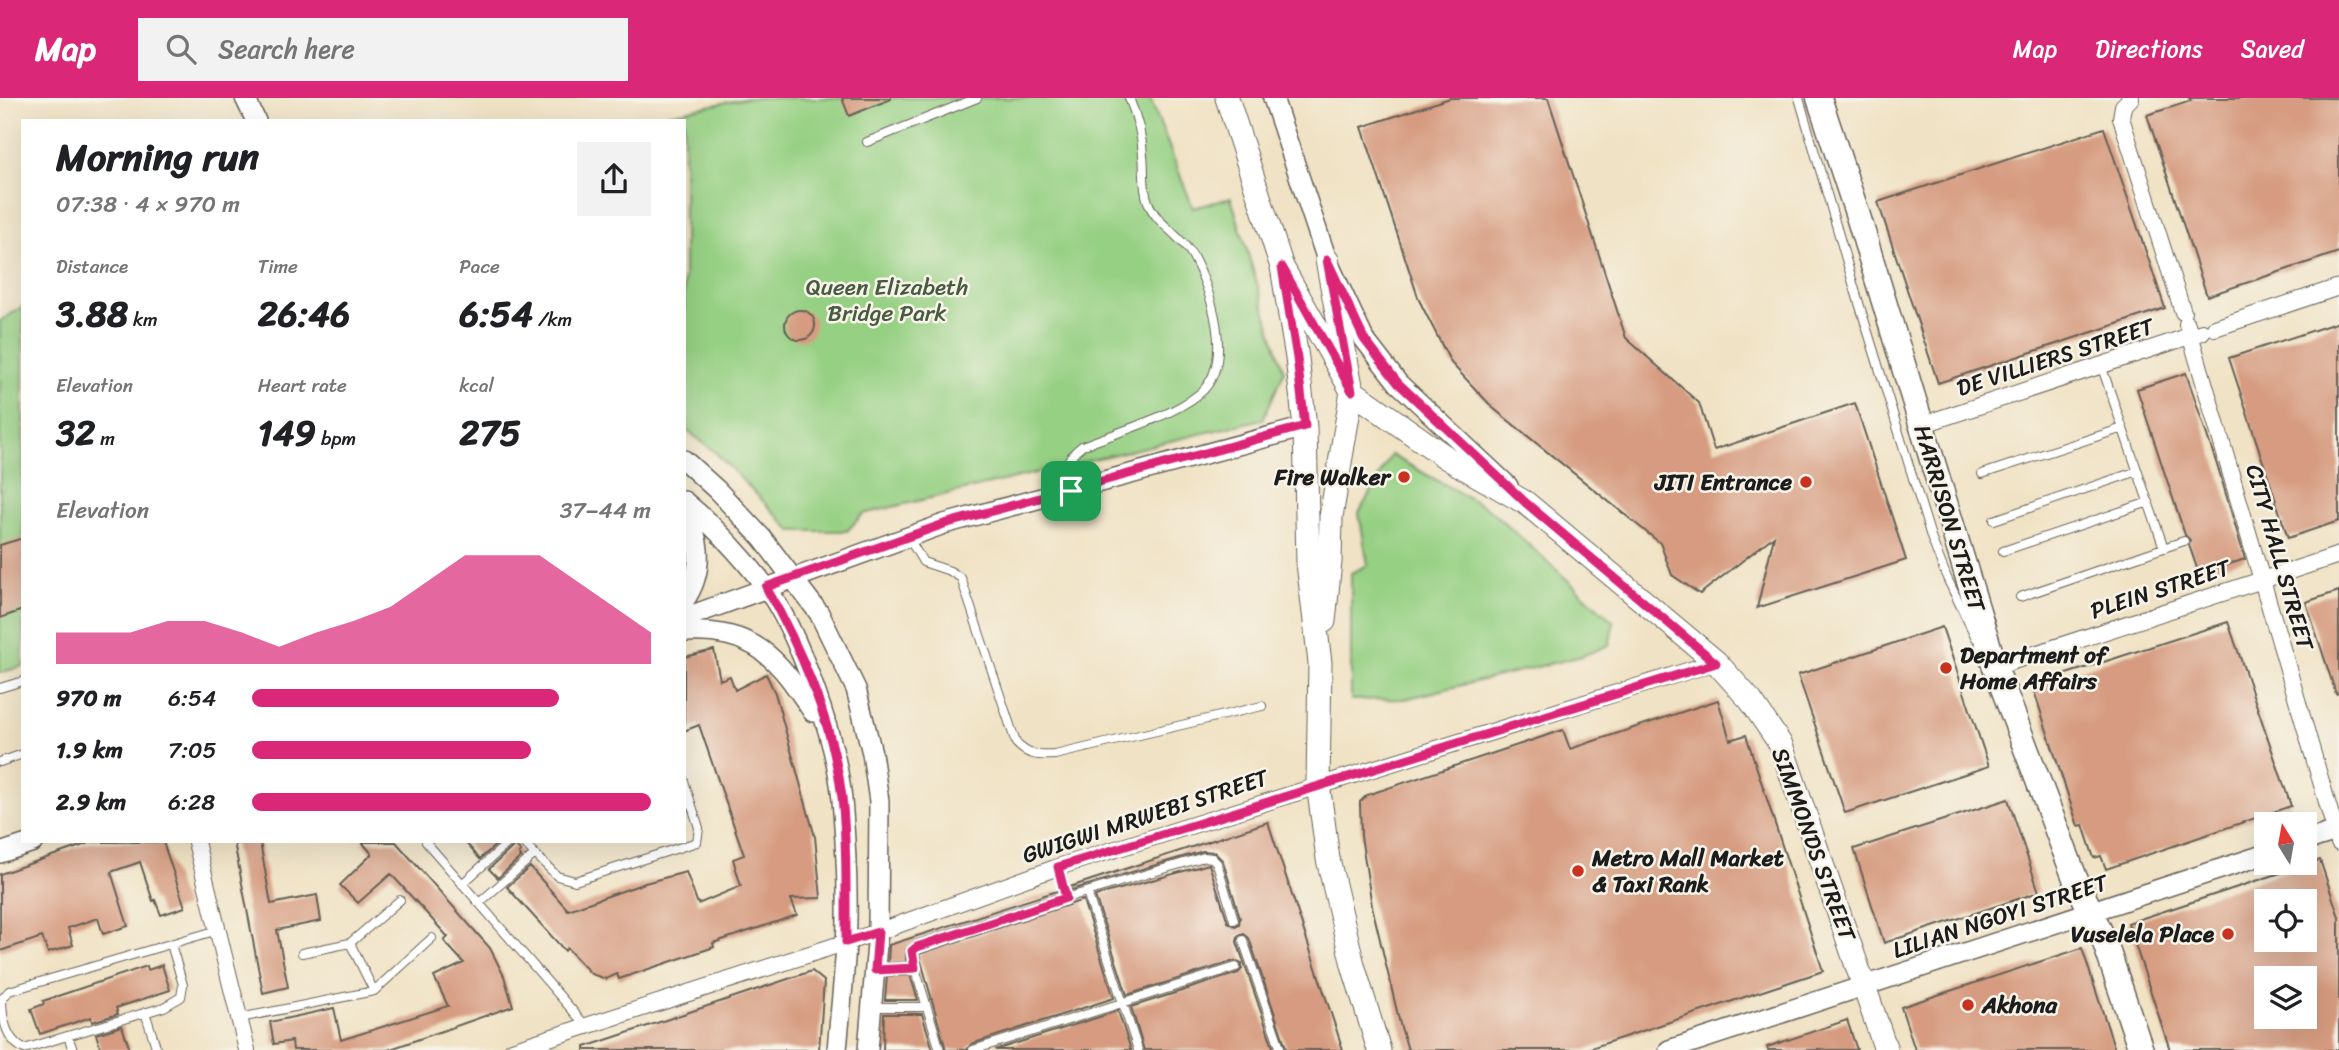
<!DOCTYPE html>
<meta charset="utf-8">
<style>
:root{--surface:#fff;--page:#f2f2f2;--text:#202124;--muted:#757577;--accent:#db2777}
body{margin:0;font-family:Sriracha,sans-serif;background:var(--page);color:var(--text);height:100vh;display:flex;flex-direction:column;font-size:26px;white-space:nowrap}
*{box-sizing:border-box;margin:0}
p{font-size:23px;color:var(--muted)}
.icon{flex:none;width:38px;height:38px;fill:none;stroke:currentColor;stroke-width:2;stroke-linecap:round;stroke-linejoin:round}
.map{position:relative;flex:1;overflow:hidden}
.panel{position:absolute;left:21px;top:21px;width:665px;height:724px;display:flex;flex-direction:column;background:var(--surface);border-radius:0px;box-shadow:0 7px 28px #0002}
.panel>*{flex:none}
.needle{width:46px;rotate:349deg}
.controls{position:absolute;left:2254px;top:714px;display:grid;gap:14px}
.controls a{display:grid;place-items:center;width:63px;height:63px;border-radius:0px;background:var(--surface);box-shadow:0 7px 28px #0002;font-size:35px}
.pin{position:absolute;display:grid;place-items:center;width:60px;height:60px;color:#fff;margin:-30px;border-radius:14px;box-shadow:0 4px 10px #0006}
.round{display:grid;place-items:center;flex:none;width:74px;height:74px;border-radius:0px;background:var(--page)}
.headline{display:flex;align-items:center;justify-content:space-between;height:119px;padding:0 35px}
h1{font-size:38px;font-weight:800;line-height:52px}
.metrics{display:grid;grid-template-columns:repeat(3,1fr);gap:10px;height:119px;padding:7px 35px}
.metrics div{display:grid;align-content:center}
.metrics b{font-size:35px;font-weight:800}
.metrics small{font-size:19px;font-weight:400}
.metrics p{font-size:19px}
.chart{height:196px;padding:14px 35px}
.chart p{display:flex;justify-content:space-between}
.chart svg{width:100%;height:126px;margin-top:7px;fill:var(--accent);opacity:.7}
ul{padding:0 35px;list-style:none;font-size:23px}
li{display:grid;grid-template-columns:112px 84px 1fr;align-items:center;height:52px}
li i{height:18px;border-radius:9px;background:var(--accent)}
header{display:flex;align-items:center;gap:42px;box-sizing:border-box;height:98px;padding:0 35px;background:var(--accent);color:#fff}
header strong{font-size:33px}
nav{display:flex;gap:38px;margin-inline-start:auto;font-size:24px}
.search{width:490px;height:63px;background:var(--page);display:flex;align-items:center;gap:18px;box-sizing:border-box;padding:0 24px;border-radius:0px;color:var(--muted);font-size:26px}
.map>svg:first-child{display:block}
.green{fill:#96d083;stroke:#597650;stroke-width:2}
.building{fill:#d69b80;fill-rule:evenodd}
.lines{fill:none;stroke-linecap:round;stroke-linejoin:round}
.service-casing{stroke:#666157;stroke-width:10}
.minor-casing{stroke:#666157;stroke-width:18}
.tertiary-casing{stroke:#666157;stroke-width:22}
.secondary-casing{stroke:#666157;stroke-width:25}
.primary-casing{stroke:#666157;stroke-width:27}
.service{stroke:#fff;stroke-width:8}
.minor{stroke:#fff;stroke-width:16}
.tertiary{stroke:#fff;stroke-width:19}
.secondary{stroke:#fff;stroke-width:23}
.primary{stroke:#fff;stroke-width:24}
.route-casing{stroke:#fff;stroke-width:14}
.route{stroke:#db2777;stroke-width:9}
.poi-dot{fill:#c8321e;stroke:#f7f3e8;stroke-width:2.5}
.labels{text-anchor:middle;stroke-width:5;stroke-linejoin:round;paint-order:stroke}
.park-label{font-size:23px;fill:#475b40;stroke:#f7f3e8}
.street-label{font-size:23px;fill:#1c1c1c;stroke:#f7f3e8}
.poi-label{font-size:23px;font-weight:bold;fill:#1c1c1c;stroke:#f7f3e8;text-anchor:end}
</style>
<header>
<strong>Map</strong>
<div class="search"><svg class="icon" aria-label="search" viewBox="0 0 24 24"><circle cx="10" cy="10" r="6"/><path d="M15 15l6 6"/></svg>Search here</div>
<nav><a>Map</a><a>Directions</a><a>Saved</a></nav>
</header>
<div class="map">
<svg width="2339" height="952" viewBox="0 0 2339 952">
<rect width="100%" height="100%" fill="#f7f3e8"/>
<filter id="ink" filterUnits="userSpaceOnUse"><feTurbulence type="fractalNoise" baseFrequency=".0143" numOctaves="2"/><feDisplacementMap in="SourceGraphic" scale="14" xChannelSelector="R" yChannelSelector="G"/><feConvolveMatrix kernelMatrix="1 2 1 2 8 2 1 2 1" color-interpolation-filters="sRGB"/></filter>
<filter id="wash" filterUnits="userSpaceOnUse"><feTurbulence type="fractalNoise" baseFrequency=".00686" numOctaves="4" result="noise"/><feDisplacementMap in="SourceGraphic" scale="28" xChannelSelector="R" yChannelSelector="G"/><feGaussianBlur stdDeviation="1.57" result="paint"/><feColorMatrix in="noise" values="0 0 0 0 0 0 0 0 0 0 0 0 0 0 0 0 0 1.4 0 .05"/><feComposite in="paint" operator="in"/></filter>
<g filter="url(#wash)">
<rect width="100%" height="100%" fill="#f0e2c4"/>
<path class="green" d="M 747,0 L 1150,0 L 1193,110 L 1231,100 L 1284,274 L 1263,321 L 863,416 L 847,433 L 792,433 L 714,353 L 684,330 L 684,23 L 635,23 Z
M 23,208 L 23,568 L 0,575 L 0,223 Z
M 1391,357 L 1489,411 L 1614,524 L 1609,547 L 1582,558 L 1405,601 L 1351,602 L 1351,475 L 1368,467 L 1359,415 Z"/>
<g id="blocks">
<path class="building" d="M 842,0 L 891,0 L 891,1 L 849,18 Z
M 1450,0 L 1548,0 L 1626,240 L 1699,305 L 1714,352 L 1855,305 L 1906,462 L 1757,510 L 1774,438 L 1700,496 L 1672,477 L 1660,445 L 1493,310 L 1451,265 L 1419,202 L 1362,29 Z
M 2189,0 L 2339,0 L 2339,154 L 2207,198 L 2147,17 L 2191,3 Z
M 2104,30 L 2165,210 L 1938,285 L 1878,104 Z
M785 227a15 15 0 1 1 30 0a15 15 0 1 1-30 0Z
M 2339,224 L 2339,423 L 2288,440 L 2229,260 Z
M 2186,275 L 2220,376 L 2245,461 L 2199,476 L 2189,447 L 2190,442 L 2185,437 L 2137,291 Z
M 23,440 L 23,512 L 0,520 L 0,447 Z
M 2339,493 L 2339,595 L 2336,596 L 2306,504 Z
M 2228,524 L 2291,708 L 2106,771 L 2101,758 L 2094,760 L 2083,727 L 2078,728 L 2032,587 Z
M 1942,529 L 1989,668 L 1845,715 L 1798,577 Z
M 714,552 L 720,582 L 730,578 L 735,592 L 766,576 L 775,595 L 815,739 L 821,800 L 791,801 L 797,817 L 713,845 L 714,849 L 619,881 L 617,876 L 606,881 L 591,876 L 567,850 L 565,853 L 507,789 L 530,769 L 568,812 L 645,785 L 686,774 L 698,806 L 741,788 L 733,761 L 744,757 L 699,627 L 684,633 L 684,559 Z
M 1718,602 L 1730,642 L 1746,637 L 1823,873 L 1585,952 L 1408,952 L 1400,926 L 1372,808 L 1361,738 L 1360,704 L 1367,697 L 1563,632 L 1570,651 Z
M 2008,701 L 2039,794 L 1884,845 L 1854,751 Z
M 1268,724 L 1343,952 L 1287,952 L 1249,840 L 1244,836 L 1238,838 L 1237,844 L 1274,952 L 1144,952 L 1131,909 L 1238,875 L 1242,871 L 1242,866 L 1234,863 L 1127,897 L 1095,798 L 1209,766 L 1228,824 L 1235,828 L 1239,826 L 1240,820 L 1223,763 L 1214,754 L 1203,753 L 1071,792 L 1070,789 Z
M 92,744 L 163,744 L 185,809 L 161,817 L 155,802 L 153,803 L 140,764 L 111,774 L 128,828 L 103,836 L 98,820 L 68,830 L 73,847 L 48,855 L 42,839 L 0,853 L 0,776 Z
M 234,744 L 260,744 L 271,806 L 317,797 L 321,823 L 277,832 L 288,889 L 263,895 Z
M 362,744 L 396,744 L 490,850 L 504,878 L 513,908 L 388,952 L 293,952 L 292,943 L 274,946 L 270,924 L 312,915 L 334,910 L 341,942 L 448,908 L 434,879 L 464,865 L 444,843 L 448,839 L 391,776 L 358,805 L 340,787 L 372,756 Z
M 465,744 L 499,744 L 480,761 Z
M 515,747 L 521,754 L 519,756 L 521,759 L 498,780 L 489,771 Z
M 2320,762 L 2339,819 L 2339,952 L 2170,952 L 2128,825 ZM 2266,803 L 2305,803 L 2305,842 L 2266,842 ZM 2266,880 L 2305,880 L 2305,919 L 2266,919 Z
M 1057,793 L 1058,796 L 915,843 L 906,851 L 906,864 L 888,865 L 889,847 Z
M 1083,802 L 1114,900 L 971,946 L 967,952 L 946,952 L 919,856 Z
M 2082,850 L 2115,952 L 1915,952 L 1901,909 Z
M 162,867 L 170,892 L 116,910 L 118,916 L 92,924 L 91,919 L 40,936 L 31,911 L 44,906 L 43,903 L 147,868 L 148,872 Z
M 812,873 L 824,883 L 819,952 L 585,952 L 585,949 Z
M 910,877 L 918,902 L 885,902 L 887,878 Z
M 1118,913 L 1131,952 L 995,952 Z
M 884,916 L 922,916 L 933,952 L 883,952 Z
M 1847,922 L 1857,952 L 1768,952 L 1767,949 Z
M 122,928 L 130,952 L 101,952 L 96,936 Z"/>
</g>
</g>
<g filter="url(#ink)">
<use href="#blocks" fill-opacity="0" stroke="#666157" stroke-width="2"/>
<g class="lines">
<g class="service-casing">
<path id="service" d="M 1799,0 L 1855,192 L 1932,442 L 1947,480 L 1976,540
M 867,44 L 977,0
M 2101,267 L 2164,450
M 1982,376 L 2123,330
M 1070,392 C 1065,369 1063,363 1082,348 C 1116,335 1171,319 1199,296 C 1236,266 1211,191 1192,157 C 1181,137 1156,126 1148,104 C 1142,89 1145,72 1143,57 C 1142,36 1137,19 1129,0
M 1994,422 L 2138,373
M 908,439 L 923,464 L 950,473 L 961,480 L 1016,645 C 1028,658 1038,658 1055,657 L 1262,608
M 2003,453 L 2149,404
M 2020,499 L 2184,443
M 0,590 L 23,583
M 0,664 L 23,656
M 426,744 L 586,928
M 523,744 L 557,778 L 575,783 L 697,744 L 699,730 L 684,683
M 1058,769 L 1066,800
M 462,786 L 509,744
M 1087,794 L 1138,952
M 479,805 L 535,756
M 1243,842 L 1281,952
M 350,845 L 374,893
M 171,846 L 183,887 L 181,899 L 164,909 L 24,951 C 6,942 2,919 2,901 L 9,893 L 218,832
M 302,855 L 350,845 L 400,802
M 875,872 L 915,870
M 872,909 L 927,909
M 145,914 L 157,952
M 240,920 L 374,893 L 432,840
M 68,938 L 73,952
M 940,952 L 912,860 L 912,853 L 917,849 L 1066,800 L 1204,759 L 1212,760 L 1217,765 L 1234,822
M 973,952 L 1236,869"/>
</g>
<g class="minor-casing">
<path id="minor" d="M 2131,0 L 2123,8 L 2121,20 L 2183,214
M 2187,226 L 2339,745
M 2215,230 L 2339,189
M 1921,327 L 2202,234
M 1995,569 L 2339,457
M 196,744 L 247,952
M 512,952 L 878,834 L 1058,769 L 1716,564"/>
</g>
<g class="tertiary-casing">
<path id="tertiary" d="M 245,0 L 256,23
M 1273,0 L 1327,162 L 1364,241 L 1398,285 L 1508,388
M 684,362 L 717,392 L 762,440 L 819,515 L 856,591 L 872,655 L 879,703 L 878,834 L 868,952
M 684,403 C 713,427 742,458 765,488 C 799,533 837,645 842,702 C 846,749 849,799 846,846 C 844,881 840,917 837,952
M 684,414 C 703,441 703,476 684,503
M 684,520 L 944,426 L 1305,329
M 684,534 C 755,531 777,559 813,614
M 2305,743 L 2339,732
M 0,755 L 33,744
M 1669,952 L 2266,756"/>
</g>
<g class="secondary-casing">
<path id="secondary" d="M 1227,0 L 1282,169 L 1297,260 L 1305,329 L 1308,465 L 1320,565 L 1318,686 L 1324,730 L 1328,761 L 1353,867 L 1379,952
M 1282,169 L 1352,293 L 1447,360 L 1526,405 L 1716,564 L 1751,603 L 1781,647 L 1886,952
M 1324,523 L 1330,464 L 1331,419 L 1352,293 L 1327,162"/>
</g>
<g class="primary-casing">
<path id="primary" d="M 1819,0 L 1858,118 L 1995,569 L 2075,780 L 2104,842 L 2141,952"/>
</g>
<use href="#service" class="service"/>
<use href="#minor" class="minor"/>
<use href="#tertiary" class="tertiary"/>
<use href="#secondary" class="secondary"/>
<use href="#primary" class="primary"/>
</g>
</g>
<g class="lines" filter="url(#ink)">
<g class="route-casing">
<path id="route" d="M 1327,162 L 1364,241 L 1398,285 L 1526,405 L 1716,565 L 1058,769 L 1066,800 L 917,849 L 912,853 L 915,870 L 875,872 L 878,834 L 846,844 C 846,796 847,747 842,699 C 833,625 802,553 766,489 L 944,426 L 1305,328 L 1297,260 L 1282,169 L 1352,293 Z"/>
</g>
<use href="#route" class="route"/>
</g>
<g class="poi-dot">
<circle cx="1404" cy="379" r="7"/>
<circle cx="1806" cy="384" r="7"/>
<circle cx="1946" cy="570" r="7"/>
<circle cx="1578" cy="773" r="7"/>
<circle cx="2228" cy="836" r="7"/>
<circle cx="1968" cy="907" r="7"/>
</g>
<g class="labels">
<g class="park-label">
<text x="887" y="197">Queen Elizabeth<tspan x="887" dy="26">Bridge Park</tspan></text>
</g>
<g class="street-label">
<text transform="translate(2055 259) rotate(-18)" y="8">DE VILLIERS STREET</text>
<text transform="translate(1950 420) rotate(73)" y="8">HARRISON STREET</text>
<text transform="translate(2280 459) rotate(74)" y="8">CITY HALL STREET</text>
<text transform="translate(2160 491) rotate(-18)" y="8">PLEIN STREET</text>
<text transform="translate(1145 718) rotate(-18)" y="8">GWIGWI MRWEBI STREET</text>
<text transform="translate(1814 746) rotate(70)" y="8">SIMMONDS STREET</text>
<text transform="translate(2000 818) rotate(-18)" y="8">LILIAN NGOYI STREET</text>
</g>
<g class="poi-label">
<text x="1390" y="387">Fire Walker</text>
<text x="1792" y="392">JITI Entrance</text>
<text x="1960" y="565" text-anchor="start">Department of<tspan x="1960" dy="26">Home Affairs</tspan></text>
<text x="1592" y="768" text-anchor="start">Metro Mall Market<tspan x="1592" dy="26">&amp; Taxi Rank</tspan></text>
<text x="2214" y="844">Vuselela Place</text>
<text x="1982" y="915" text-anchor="start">Akhona</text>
</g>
</g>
</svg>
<div class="controls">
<a><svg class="needle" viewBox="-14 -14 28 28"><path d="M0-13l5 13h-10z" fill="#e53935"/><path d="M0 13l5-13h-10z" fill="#757577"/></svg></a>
<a><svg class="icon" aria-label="locate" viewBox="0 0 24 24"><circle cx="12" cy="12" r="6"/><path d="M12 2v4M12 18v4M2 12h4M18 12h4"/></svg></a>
<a><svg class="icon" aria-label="layers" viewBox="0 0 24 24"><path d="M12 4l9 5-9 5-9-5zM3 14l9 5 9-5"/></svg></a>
</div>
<div class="pin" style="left:1071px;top:393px;background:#1e9e55"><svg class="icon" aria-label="arrive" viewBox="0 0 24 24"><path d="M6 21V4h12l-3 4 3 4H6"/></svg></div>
<section class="panel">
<div class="headline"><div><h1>Morning run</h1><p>07:38 · 4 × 970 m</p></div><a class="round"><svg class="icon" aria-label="share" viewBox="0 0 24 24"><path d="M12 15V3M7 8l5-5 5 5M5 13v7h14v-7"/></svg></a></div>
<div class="metrics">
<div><p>Distance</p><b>3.88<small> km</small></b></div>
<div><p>Time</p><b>26:46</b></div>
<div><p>Pace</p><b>6:54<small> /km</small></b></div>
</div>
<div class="metrics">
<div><p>Elevation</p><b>32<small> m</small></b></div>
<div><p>Heart rate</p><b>149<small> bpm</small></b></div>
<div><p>kcal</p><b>275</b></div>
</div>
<div class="chart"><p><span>Elevation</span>37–44 m</p>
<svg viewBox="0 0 160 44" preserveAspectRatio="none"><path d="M0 44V33L10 33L20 33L30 29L40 29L50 33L60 38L70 33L80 29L90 24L100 15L110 6L120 6L130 6L140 15L150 24L160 33V44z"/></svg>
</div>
<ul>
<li><b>970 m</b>6:54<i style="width:77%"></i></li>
<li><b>1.9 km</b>7:05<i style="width:70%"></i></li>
<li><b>2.9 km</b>6:28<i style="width:100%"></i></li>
</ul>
</section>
</div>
